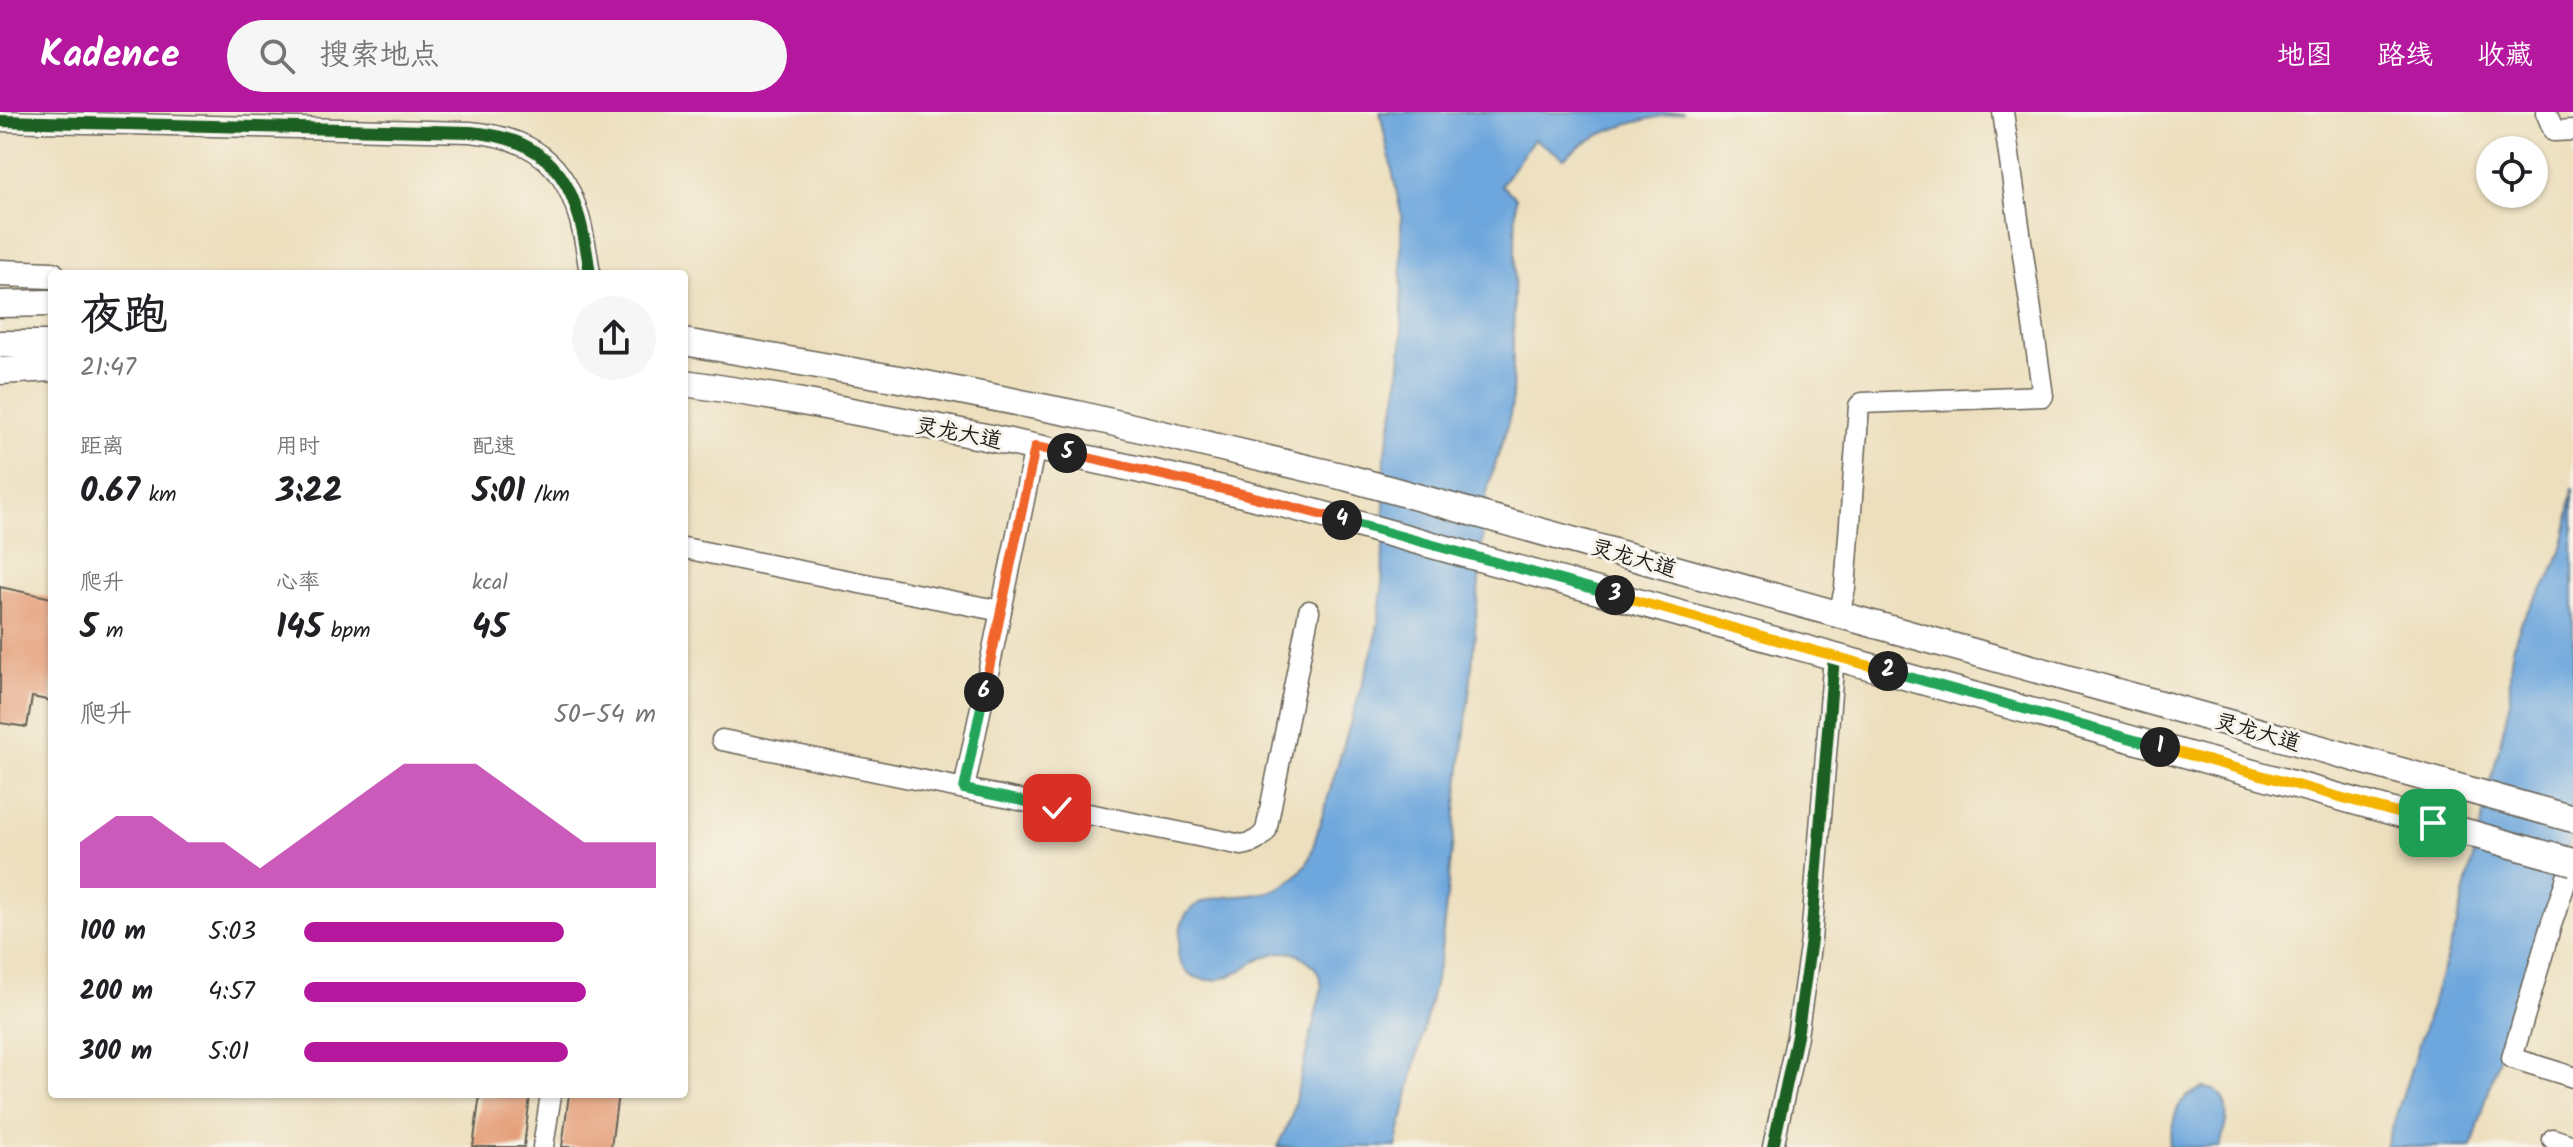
<!DOCTYPE html>
<html lang="zh">
<meta charset="utf-8">
<style>
:root{--surface:#fff;--page:#f6f6f6;--text:#202124;--muted:#757577;--accent:#b5179e}
body{margin:0;font-family:Kalam,"LXGW WenKai TC",sans-serif;background:var(--page);color:var(--text);height:100vh;display:flex;flex-direction:column;font-size:30px;white-space:nowrap}
*{box-sizing:border-box;margin:0}
p{font-size:26px;color:var(--muted)}
.icon{flex:none;width:44px;height:44px;fill:none;stroke:currentColor;stroke-width:2;stroke-linecap:round;stroke-linejoin:round}
.map{position:relative;flex:1;overflow:hidden}
.panel{position:absolute;left:48px;top:158px;width:640px;height:828px;display:flex;flex-direction:column;background:var(--surface);border-radius:8px;box-shadow:0 2px 6px #0004}
.panel>*{flex:none}
.buttons{position:absolute;left:2476px;top:24px;display:grid;gap:16px}
.buttons a{display:grid;place-items:center;width:72px;height:72px;border-radius:50%;background:var(--surface);box-shadow:0 2px 6px #0004;font-size:40px}
.pin{position:absolute;display:grid;place-items:center;width:68px;height:68px;color:#fff;margin:-34px;border-radius:16px;box-shadow:0 4px 12px #0006}
.km{position:absolute;width:40px;height:40px;margin:-20px;border-radius:50%;background:#222;color:#fff;font-size:22px;line-height:40px;text-align:center}
.round{display:grid;place-items:center;flex:none;width:84px;height:84px;border-radius:42px;background:var(--page)}
.headline{display:flex;align-items:center;justify-content:space-between;height:136px;padding:0 32px}
h1{font-size:44px;font-weight:700;line-height:60px}
.figures{display:grid;grid-template-columns:repeat(3,1fr);gap:12px;height:136px;padding:8px 32px}
.figures div{display:grid;align-content:center}
.figures b{font-size:34px;font-weight:700}
.figures small{font-size:22px;font-weight:400}
.figures p{font-size:22px}
.chart{height:224px;padding:16px 32px}
.chart p{display:flex;justify-content:space-between}
.chart svg{width:100%;height:144px;margin-top:8px;fill:var(--accent);opacity:.7}
ul{padding:0 32px;list-style:none;font-size:26px}
li{display:grid;grid-template-columns:128px 96px 1fr;align-items:center;height:60px}
li i{height:20px;border-radius:10px;background:var(--accent)}
header{display:flex;align-items:center;gap:48px;box-sizing:border-box;height:112px;padding:0 40px;background:var(--accent);color:#fff}
header strong{font-size:38px}
nav{display:flex;gap:44px;margin-inline-start:auto;font-size:28px}
.search{width:560px;height:72px;background:var(--page);display:flex;align-items:center;gap:20px;box-sizing:border-box;padding:0 28px;border-radius:44px;color:var(--muted);font-size:30px}
.map>svg:first-child{display:block}
.water{fill:#6ea7dd;stroke:#45627c;stroke-width:2}
.building{fill:#e49b74}
.lines{fill:none;stroke-linecap:round;stroke-linejoin:round}
.minor-casing{stroke:#656054;stroke-width:23}
.major-casing{stroke:#656054;stroke-width:29}
.minor{stroke:#fff;stroke-width:20}
.major{stroke:#fff;stroke-width:26}
.major-bridge-casing{stroke:#656054;stroke-width:29;stroke-linecap:butt}
.major-bridge{stroke:#fff;stroke-width:26}
.cycleway-casing{stroke:#f7f3e8;stroke-width:17}
.cycleway{stroke:#1b5e20;stroke-width:12}
.split-1-casing{stroke:#fff;stroke-width:16}
.split-2-casing{stroke:#fff;stroke-width:16}
.split-3-casing{stroke:#fff;stroke-width:16}
.split-4-casing{stroke:#fff;stroke-width:16}
.split-5-casing{stroke:#fff;stroke-width:16}
.split-6-casing{stroke:#fff;stroke-width:16}
.split-7-casing{stroke:#fff;stroke-width:16}
.split-1{stroke:#f5b400;stroke-width:10}
.split-2{stroke:#22a559;stroke-width:10}
.split-3{stroke:#f5b400;stroke-width:10}
.split-4{stroke:#22a559;stroke-width:10}
.split-5{stroke:#f0652b;stroke-width:10}
.split-6{stroke:#f0652b;stroke-width:10}
.split-7{stroke:#22a559;stroke-width:10}
.labels{text-anchor:middle;stroke-width:6;stroke-linejoin:round;paint-order:stroke}
.street-label{font-size:22px;fill:#1c1c1c;stroke:#f7f3e8}
</style>
<header>
<strong>Kadence</strong>
<div class="search"><svg class="icon" aria-label="search" viewBox="0 0 24 24"><circle cx="10" cy="10" r="6"/><path d="M15 15l6 6"/></svg>搜索地点</div>
<nav><a>地图</a><a>路线</a><a>收藏</a></nav>
</header>
<div class="map">
<svg width="2573" height="1035" viewBox="0 0 2573 1035">
<rect width="100%" height="100%" fill="#f7f3e8"/>
<filter id="ink" filterUnits="userSpaceOnUse"><feTurbulence type="fractalNoise" baseFrequency=".0125" numOctaves="2"/><feDisplacementMap in="SourceGraphic" scale="16" xChannelSelector="R" yChannelSelector="G"/><feConvolveMatrix kernelMatrix="1 2 1 2 8 2 1 2 1" color-interpolation-filters="sRGB"/></filter>
<filter id="wash" filterUnits="userSpaceOnUse"><feTurbulence type="fractalNoise" baseFrequency=".006" numOctaves="4" result="noise"/><feDisplacementMap in="SourceGraphic" scale="32" xChannelSelector="R" yChannelSelector="G"/><feGaussianBlur stdDeviation="1.8" result="paint"/><feColorMatrix in="noise" values="0 0 0 0 0 0 0 0 0 0 0 0 0 0 0 0 0 1.4 0 .05"/><feComposite in="paint" operator="in"/></filter>
<g filter="url(#wash)">
<rect width="100%" height="100%" fill="#eddfbd"/>
<path class="water" d="M 1380,0 L 1684,0 C 1643,7 1596,17 1564,46 L 1534,27 L 1501,73 L 1516,85 L 1512,291 C 1508,323 1493,352 1486,384 L 1472,556 L 1440,847 L 1396,1035 L 1277,1035 L 1291,1006 L 1322,875 C 1320,864 1317,856 1308,849 C 1284,828 1258,848 1236,861 C 1218,871 1193,872 1181,852 C 1176,843 1179,831 1180,821 C 1186,771 1245,792 1277,777 C 1292,770 1300,761 1309,748 L 1376,526 L 1382,478 L 1385,343 L 1397,283 L 1402,232 L 1401,101 Z
M 2573,376 L 2573,720 L 2553,787 L 2524,861 L 2472,1035 L 2386,1035 L 2457,813 L 2510,589 C 2509,558 2510,531 2525,503 C 2535,487 2548,473 2555,455 C 2566,430 2569,403 2573,376 Z
M 2203,976 L 2215,978 C 2234,992 2225,1015 2220,1035 L 2168,1035 C 2176,1004 2171,989 2203,976 Z"/>
<g id="blocks">
<path class="building" d="M 0,475 L 52,486 L 52,589 L 32,585 L 27,615 L 0,611 Z
M 480,982 L 530,984 L 524,1035 L 473,1035 Z
M 569,982 L 618,982 L 611,1035 L 562,1035 Z"/>
</g>
</g>
<g filter="url(#ink)">
<use href="#blocks" fill-opacity="0" stroke="#656054" stroke-width="2"/>
<g class="lines">
<g class="minor-casing">
<path id="minor" d="M 2546,0 L 2554,19 L 2573,18
M 0,9 L 470,20 C 563,28 579,82 590,162
M 684,436 L 1001,499
M 1839,503 L 1845,476 L 1859,294 L 1862,291 L 2043,284 L 2003,0
M 722,628 L 1242,733 C 1253,731 1259,728 1266,719 L 1309,499
M 964,677 L 1035,335
M 2573,748 L 2551,813 L 2512,946 L 2573,965
M 2553,1027 L 2573,1034
M 543,1035 L 551,982
M 1773,1035 L 1797,924 L 1811,828 L 1834,544"/>
</g>
<g class="major-casing">
<path id="major" d="M 0,161 L 52,163
M 0,192 L 52,191
M 684,230 L 905,268 L 1077,302 L 1345,365 L 2573,707
M 0,232 L 52,232
M 0,259 L 52,256
M 684,271 C 778,284 873,303 966,321 C 1093,347 1221,374 1346,409 L 2433,711"/>
</g>
<use href="#minor" class="minor"/>
<use href="#major" class="major"/>
<g class="major-bridge-casing">
<path id="major-bridge" d="M 2433,711 L 2573,750"/>
</g>
<use href="#major-bridge" class="major-bridge"/>
<g class="cycleway-casing">
<path id="cycleway" d="M 0,9 L 470,20 C 563,28 579,82 590,162
M 1773,1035 L 1797,924 L 1811,828 L 1834,544"/>
</g>
<use href="#cycleway" class="cycleway"/>
</g>
</g>
<g class="lines" filter="url(#ink)">
<g class="split-1-casing">
<path id="split-1" d="M 2160,635 L 2433,711"/>
</g>
<g class="split-2-casing">
<path id="split-2" d="M 1888,559 L 2160,635"/>
</g>
<g class="split-3-casing">
<path id="split-3" d="M 1615,483 L 1888,559"/>
</g>
<g class="split-4-casing">
<path id="split-4" d="M 1342,408 L 1615,483"/>
</g>
<g class="split-5-casing">
<path id="split-5" d="M 1067,341 L 1235,380 L 1342,408"/>
</g>
<g class="split-6-casing">
<path id="split-6" d="M 984,580 L 1035,335 L 1067,341"/>
</g>
<g class="split-7-casing">
<path id="split-7" d="M 984,580 L 964,677 L 1057,696"/>
</g>
<use href="#split-1" class="split-1"/>
<use href="#split-2" class="split-2"/>
<use href="#split-3" class="split-3"/>
<use href="#split-4" class="split-4"/>
<use href="#split-5" class="split-5"/>
<use href="#split-6" class="split-6"/>
<use href="#split-7" class="split-7"/>
</g>
<g class="labels">
<g class="street-label">
<text transform="translate(959 320) rotate(11)" y="8">灵龙大道</text>
<text transform="translate(1634 445) rotate(16)" y="8">灵龙大道</text>
<text transform="translate(2258 619) rotate(16)" y="8">灵龙大道</text>
</g>
</g>
</svg>
<div class="buttons">
<a><svg class="icon" aria-label="locate" viewBox="0 0 24 24"><circle cx="12" cy="12" r="6"/><path d="M12 2v4M12 18v4M2 12h4M18 12h4"/></svg></a>
</div>
<div class="pin" style="left:2433px;top:711px;background:#1e9e55"><svg class="icon" aria-label="arrive" viewBox="0 0 24 24"><path d="M6 21V4h12l-3 4 3 4H6"/></svg></div>
<div class="pin" style="left:1057px;top:696px;background:#d93025"><svg class="icon" aria-label="check" viewBox="0 0 24 24"><path d="M5 12l5 5 9-10"/></svg></div>
<b class="km" style="left:2160px;top:635px">1</b>
<b class="km" style="left:1888px;top:559px">2</b>
<b class="km" style="left:1615px;top:483px">3</b>
<b class="km" style="left:1342px;top:408px">4</b>
<b class="km" style="left:1067px;top:341px">5</b>
<b class="km" style="left:984px;top:580px">6</b>
<section class="panel">
<div class="headline"><div><h1>夜跑</h1><p>21:47</p></div><a class="round"><svg class="icon" aria-label="share" viewBox="0 0 24 24"><path d="M12 15V3M7 8l5-5 5 5M5 13v7h14v-7"/></svg></a></div>
<div class="figures">
<div><p>距离</p><b>0.67<small> km</small></b></div>
<div><p>用时</p><b>3:22</b></div>
<div><p>配速</p><b>5:01<small> /km</small></b></div>
</div>
<div class="figures">
<div><p>爬升</p><b>5<small> m</small></b></div>
<div><p>心率</p><b>145<small> bpm</small></b></div>
<div><p>kcal</p><b>45</b></div>
</div>
<div class="chart"><p><span>爬升</span>50–54 m</p>
<svg viewBox="0 0 160 44" preserveAspectRatio="none"><path d="M0 44V30L10 22L20 22L30 30L40 30L50 38L60 30L70 22L80 14L90 6L100 6L110 6L120 14L130 22L140 30L150 30L160 30V44z"/></svg>
</div>
<ul>
<li><b>100 m</b>5:03<i style="width:74%"></i></li>
<li><b>200 m</b>4:57<i style="width:80%"></i></li>
<li><b>300 m</b>5:01<i style="width:75%"></i></li>
</ul>
</section>
</div>
